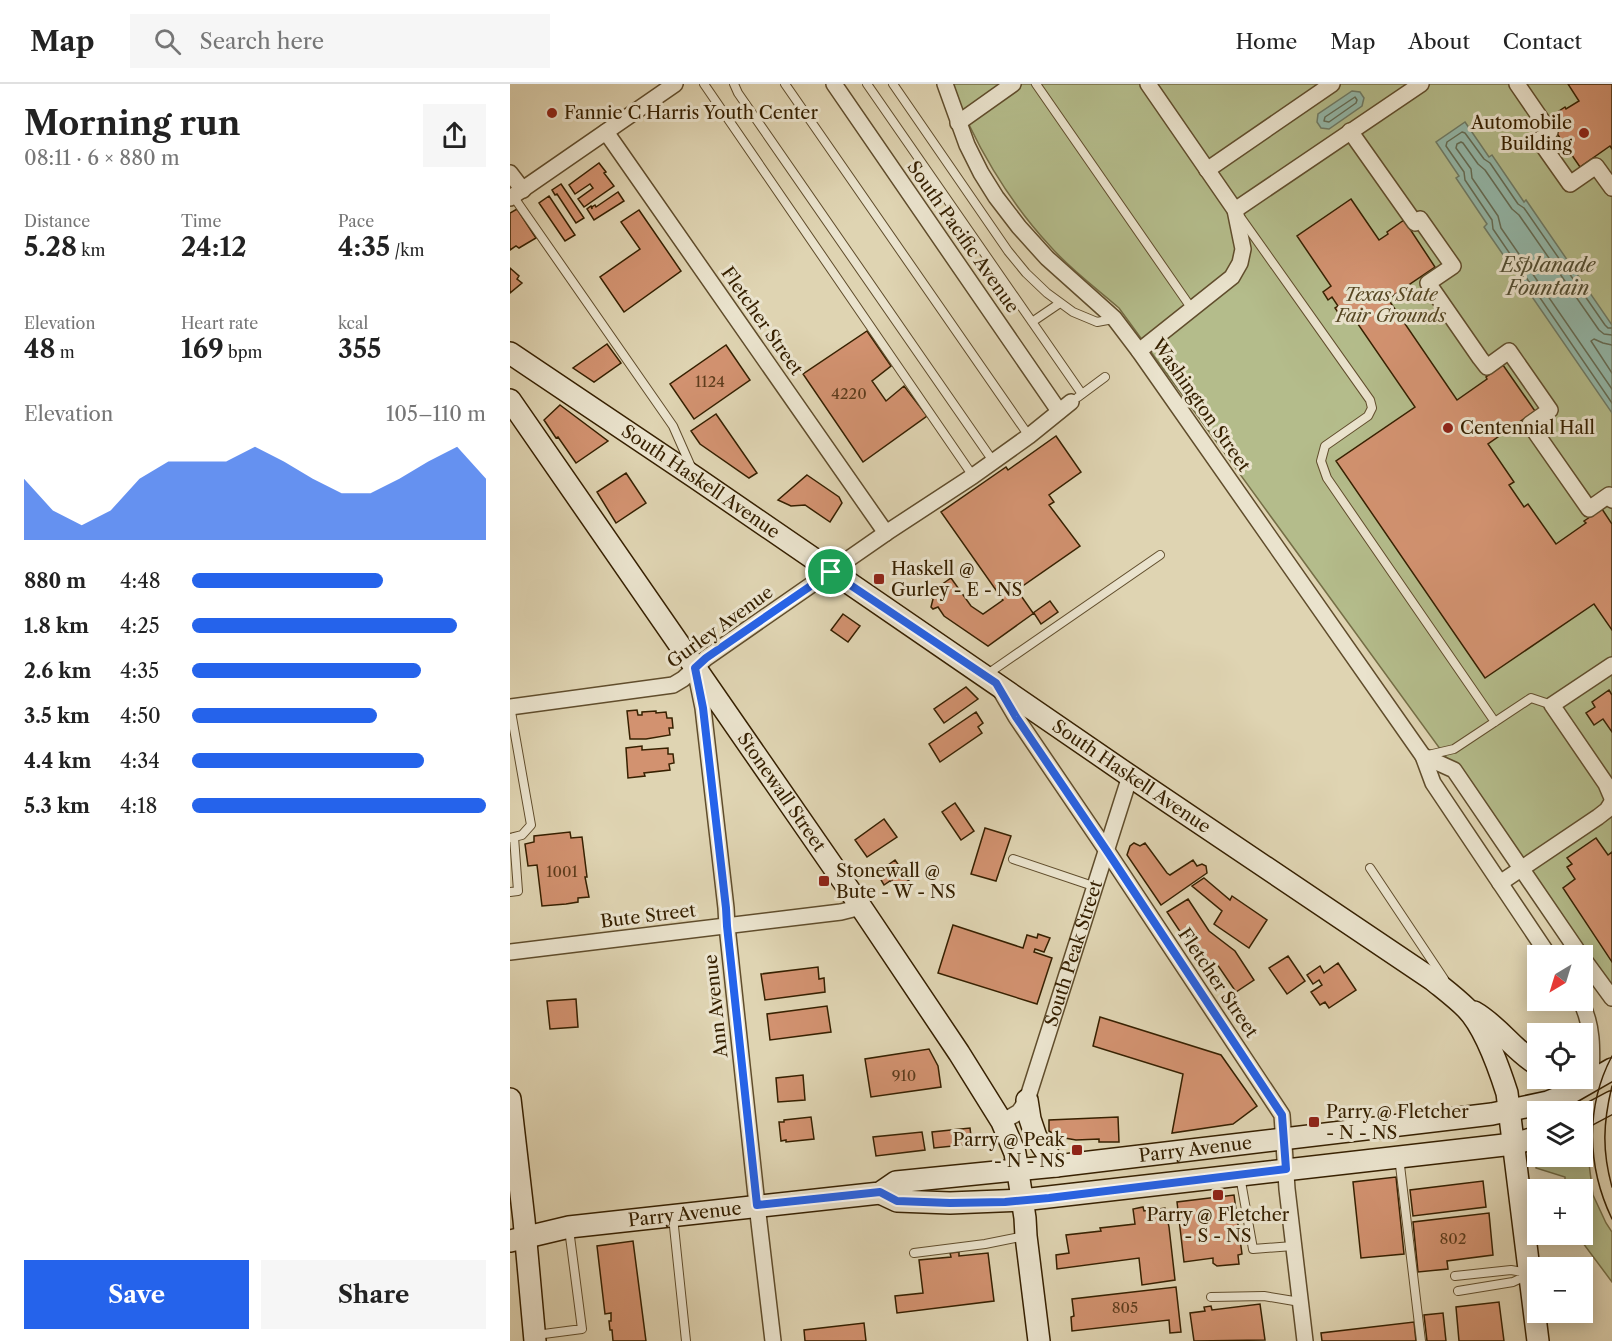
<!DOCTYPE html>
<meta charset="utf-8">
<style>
:root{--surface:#fff;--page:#f6f6f6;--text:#222;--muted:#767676;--line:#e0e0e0;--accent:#2563eb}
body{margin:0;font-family:"Libre Caslon Text",serif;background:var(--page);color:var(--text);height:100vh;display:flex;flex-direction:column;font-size:22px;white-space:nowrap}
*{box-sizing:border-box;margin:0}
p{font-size:20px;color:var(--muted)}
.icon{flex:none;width:33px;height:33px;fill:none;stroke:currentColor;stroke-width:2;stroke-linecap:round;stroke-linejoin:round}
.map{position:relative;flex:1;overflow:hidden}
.details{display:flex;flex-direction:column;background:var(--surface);width:510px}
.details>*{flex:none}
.needle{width:39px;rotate:218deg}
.buttons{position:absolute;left:1017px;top:861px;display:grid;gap:12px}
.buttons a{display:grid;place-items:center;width:66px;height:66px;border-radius:0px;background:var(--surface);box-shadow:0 3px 15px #0003;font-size:30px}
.pin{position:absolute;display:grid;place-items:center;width:51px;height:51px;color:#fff;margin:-26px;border:3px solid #fff;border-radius:50%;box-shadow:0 2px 6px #0007}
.round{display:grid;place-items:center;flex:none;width:63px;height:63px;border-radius:0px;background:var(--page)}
.headline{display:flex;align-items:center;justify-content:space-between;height:102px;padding:0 24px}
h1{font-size:33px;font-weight:700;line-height:45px}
.metrics{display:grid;grid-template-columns:repeat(3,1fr);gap:9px;height:102px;padding:6px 24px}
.metrics div{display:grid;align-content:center}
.metrics b{font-size:26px;font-weight:700}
.metrics small{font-size:16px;font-weight:400}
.metrics p{font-size:16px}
.chart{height:168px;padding:12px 24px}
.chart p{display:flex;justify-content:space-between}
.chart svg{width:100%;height:108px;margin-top:6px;fill:var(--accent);opacity:.7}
.primary-button{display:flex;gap:12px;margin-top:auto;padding:12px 24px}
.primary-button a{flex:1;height:69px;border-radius:0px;background:var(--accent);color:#fff;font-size:24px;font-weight:700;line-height:69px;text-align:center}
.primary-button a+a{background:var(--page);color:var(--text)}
ul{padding:0 24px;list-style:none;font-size:20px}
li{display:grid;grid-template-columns:96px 72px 1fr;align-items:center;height:45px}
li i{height:15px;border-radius:8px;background:var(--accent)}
header{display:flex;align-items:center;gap:36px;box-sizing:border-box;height:84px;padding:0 30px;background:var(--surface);border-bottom:2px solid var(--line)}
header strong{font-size:28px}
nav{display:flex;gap:33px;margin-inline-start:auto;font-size:21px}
.search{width:420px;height:54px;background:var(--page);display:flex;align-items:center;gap:15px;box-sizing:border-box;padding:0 21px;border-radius:0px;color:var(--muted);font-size:22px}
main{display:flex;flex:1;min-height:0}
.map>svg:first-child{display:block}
.green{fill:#b4bc8b;stroke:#756e46;stroke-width:1.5}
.water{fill:#93b8aa;stroke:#6e7b66;stroke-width:1.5}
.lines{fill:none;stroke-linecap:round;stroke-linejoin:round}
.shore{stroke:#646c55;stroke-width:1.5}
.building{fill:#d29270;stroke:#362000;stroke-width:1.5}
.lane-casing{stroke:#604d2c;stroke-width:10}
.street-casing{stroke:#604d2c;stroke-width:18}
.secondary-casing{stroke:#362000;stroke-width:24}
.lane{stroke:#eae3cd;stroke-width:8}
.street{stroke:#eae3cd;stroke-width:15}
.secondary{stroke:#eae3cd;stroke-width:21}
.tram{stroke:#362000;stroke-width:1.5}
.route-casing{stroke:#fff;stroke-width:12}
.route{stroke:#2563eb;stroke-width:8}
.poi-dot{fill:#8f2418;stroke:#eae3cd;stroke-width:2}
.labels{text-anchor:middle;stroke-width:6;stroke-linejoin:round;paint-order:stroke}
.number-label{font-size:15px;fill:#5d3c1c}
.poi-label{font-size:18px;fill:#362000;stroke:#eae3cd;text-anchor:start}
.street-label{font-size:18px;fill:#362000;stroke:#eae3cd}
.park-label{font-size:18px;font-style:italic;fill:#564723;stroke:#eae3cd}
.water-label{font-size:20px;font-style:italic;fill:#524e33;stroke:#eae3cd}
</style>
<header>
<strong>Map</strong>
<div class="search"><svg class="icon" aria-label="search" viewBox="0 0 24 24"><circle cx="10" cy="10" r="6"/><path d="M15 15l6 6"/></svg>Search here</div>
<nav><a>Home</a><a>Map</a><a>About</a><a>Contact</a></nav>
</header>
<main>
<section class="details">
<div class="headline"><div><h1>Morning run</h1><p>08:11 · 6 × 880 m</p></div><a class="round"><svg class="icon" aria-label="share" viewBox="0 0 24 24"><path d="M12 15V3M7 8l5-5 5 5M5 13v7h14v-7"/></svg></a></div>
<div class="metrics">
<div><p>Distance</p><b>5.28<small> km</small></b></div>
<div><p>Time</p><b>24:12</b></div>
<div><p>Pace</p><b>4:35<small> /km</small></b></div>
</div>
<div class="metrics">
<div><p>Elevation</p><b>48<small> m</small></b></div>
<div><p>Heart rate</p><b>169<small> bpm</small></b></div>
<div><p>kcal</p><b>355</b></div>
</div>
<div class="chart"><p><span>Elevation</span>105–110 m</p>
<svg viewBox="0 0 160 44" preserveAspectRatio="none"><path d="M0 44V19L10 32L20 38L30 32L40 19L50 12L60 12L70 12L80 6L90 12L100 19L110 25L120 25L130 19L140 12L150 6L160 19V44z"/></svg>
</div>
<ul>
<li><b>880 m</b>4:48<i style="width:65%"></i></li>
<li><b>1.8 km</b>4:25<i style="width:90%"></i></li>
<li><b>2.6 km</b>4:35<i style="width:78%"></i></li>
<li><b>3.5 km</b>4:50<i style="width:63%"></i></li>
<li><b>4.4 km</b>4:34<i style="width:79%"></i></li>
<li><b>5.3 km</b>4:18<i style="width:100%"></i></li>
</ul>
<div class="primary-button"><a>Save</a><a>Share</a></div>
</section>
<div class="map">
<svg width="1102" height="1257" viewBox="0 0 1102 1257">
<rect width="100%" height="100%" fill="#dfd4b2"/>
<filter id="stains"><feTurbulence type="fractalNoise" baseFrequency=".00333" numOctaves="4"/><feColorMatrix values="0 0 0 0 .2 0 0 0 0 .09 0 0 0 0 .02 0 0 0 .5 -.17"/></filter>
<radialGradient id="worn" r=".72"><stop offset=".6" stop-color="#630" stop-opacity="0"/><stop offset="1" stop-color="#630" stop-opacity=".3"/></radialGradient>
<path class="green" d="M 443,0 L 1102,0 L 1102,901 L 609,224 C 586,204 560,185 540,162 C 500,119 461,56 443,0 Z
M 1075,1048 L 1083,1111 L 1096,1139 L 1102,1148 L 1102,1198 L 1067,1151 L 1072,1150 L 1072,1106 L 1055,1105 L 1055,1093 L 1026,1084 L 1027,1068 L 1028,1072 L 1072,1072 L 1073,1049 Z"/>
<path class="water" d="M 842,7 L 850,8 L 854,14 L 852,22 L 819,45 L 811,44 L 807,38 L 808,30 Z
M 955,38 L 979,73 L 982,71 L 1014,118 L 1016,116 L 1102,241 L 1102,329 L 974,143 L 977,140 L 946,94 L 949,92 L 926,58 Z"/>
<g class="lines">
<path class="shore" d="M 845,13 L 847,16 L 846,19 L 819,38 L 814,37 L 815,33 Z
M 1102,244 L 1098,244 L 1095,241 L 1014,124 L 1008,120 L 980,79 L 974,75 L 955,49 L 952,48 L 937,58 L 936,62 L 954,88 L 955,96 L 982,136 L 983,145 L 1102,319
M 1102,251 L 1094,250 L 1089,246 L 1009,131 L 1002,125 L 975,86 L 968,80 L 953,59 L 951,58 L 947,60 L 946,64 L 961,85 L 962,94 L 988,132 L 991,144 L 1102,305
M 1102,261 L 1093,259 L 1084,255 L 1081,257 L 1102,289"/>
</g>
<path class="building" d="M 1058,0 L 1102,0 L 1102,65 L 1100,62 L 1070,83 L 1037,35 L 1055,23 L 1056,25 L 1069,17 Z
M 89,79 L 96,88 L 94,89 L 104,102 L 74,123 L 68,115 L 83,104 L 80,100 L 65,110 L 59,101 Z
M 51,100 L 74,134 L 66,139 L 47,110 L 45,111 L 42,106 Z
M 108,108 L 114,117 L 84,136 L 77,125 L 81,122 L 82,125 L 82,123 L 85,121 L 86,123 Z
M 39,112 L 65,151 L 55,157 L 29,119 Z
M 841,115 L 869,156 L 878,150 L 877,148 L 894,136 L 925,183 L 878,215 L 947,316 L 977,295 L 976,293 L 993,281 L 1025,327 L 978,360 L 1004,398 L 999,401 L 1014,423 L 1018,420 L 1046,460 L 1076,439 L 1074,437 L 1092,425 L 1102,440 L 1102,546 L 1084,520 L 975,594 L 826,377 L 905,323 L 839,227 L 831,233 L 825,224 L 828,222 L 822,213 L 818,216 L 813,208 L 821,202 L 787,152 Z
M 7,125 L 26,154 L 9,164 L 6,162 L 0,166 L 0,129 Z
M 129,126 L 171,187 L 114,228 L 90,193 L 130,165 L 111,138 Z
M 0,184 L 9,192 L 7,195 L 12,199 L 0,209 Z
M 357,247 L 381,282 L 362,297 L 376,317 L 394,302 L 417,332 L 353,378 L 293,290 Z
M 97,260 L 111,279 L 84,298 L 63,284 Z
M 216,261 L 240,296 L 184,335 L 160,300 Z
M 50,321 L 98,357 L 66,379 L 48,353 L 46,354 L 34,336 Z
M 206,330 L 247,389 L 239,394 L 190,360 L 181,347 Z
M 546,352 L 571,388 L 539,411 L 544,418 L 539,421 L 570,462 L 507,506 L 523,529 L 540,517 L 548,528 L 531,540 L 524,529 L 478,562 L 434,532 L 428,523 L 423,525 L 421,523 L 423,515 L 418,510 L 441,494 L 461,522 L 473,530 L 493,516 L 431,428 L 496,383 L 498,386 Z
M 116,389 L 136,419 L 106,439 L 87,408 Z
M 297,391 L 329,413 L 332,419 L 320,438 L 295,421 L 281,422 L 268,416 Z
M 333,530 L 350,542 L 338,558 L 321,546 Z
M 456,603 L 468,615 L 434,639 L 424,625 Z
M 1099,606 L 1102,611 L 1102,648 L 1093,635 L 1084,641 L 1076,629 L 1085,623 L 1082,618 Z
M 127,626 L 128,631 L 132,631 L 132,628 L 146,627 L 146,629 L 156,628 L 157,634 L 162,634 L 163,644 L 159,644 L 160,651 L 136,655 L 120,655 L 117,627 Z
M 466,628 L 473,639 L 468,643 L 472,649 L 430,678 L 419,660 Z
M 132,662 L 132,666 L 158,664 L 158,670 L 163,670 L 164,679 L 159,680 L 160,686 L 134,689 L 135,692 L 118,694 L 116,664 Z
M 445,719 L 464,747 L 451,756 L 432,728 Z
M 374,735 L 387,753 L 357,773 L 345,756 Z
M 475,744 L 501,752 L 486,797 L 461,790 Z
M 60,748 L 61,754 L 72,753 L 77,793 L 75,793 L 79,813 L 68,814 L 68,818 L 56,820 L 32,822 L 27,781 L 18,782 L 15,760 L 24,758 L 24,752 Z
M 1086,754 L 1098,771 L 1102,768 L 1102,878 L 1053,804 L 1065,795 L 1057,783 L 1062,780 L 1057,774 Z
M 624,759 L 630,762 L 635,759 L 657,789 L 660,791 L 683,776 L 687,782 L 692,780 L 696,782 L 697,789 L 651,821 L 617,771 L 620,762 Z
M 385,776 L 399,796 L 387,804 L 382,797 L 381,798 L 380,797 L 374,801 L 367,789 Z
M 694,794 L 720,816 L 722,812 L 757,836 L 739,864 L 704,840 L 712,827 L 682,802 Z
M 678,815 L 699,847 L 725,867 L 744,896 L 726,908 L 707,880 L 697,888 L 657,828 Z
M 443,841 L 513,864 L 517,851 L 527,854 L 528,850 L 540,854 L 534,868 L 525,865 L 524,868 L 542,874 L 527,920 L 428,889 Z
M 778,872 L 795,897 L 777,910 L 759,884 Z
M 828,879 L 846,906 L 819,924 L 815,918 L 810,921 L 801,908 L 812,901 L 809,896 L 803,900 L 797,891 L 810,882 L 814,889 Z
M 308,883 L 309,895 L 314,894 L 315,908 L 255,916 L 251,890 Z
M 66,915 L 68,943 L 40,945 L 37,917 Z
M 317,922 L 321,948 L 260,956 L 257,930 Z
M 590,933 L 711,971 L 747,1022 L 723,1040 L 662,1049 L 673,990 L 583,962 Z
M 419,965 L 428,982 L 431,1003 L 361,1013 L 355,975 Z
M 293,991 L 295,1016 L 268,1018 L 266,994 Z
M 301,1033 L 304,1055 L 276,1058 L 276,1056 L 271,1057 L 269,1038 L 274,1038 L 274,1036 Z
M 608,1033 L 609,1058 L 589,1058 L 589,1055 L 566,1056 L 549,1053 L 539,1047 L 539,1036 Z
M 460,1044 L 462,1060 L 424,1064 L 422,1048 Z
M 412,1048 L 415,1066 L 366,1072 L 363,1053 Z
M 886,1093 L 894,1170 L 851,1174 L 843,1098 Z
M 973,1097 L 976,1123 L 903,1132 L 900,1106 Z
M 724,1111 L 732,1170 L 728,1171 L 729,1180 L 707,1182 L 703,1179 L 703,1174 L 674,1178 L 667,1118 Z
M 633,1123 L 634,1127 L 655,1124 L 659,1143 L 665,1196 L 632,1201 L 629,1174 L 547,1185 L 546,1171 L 559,1169 L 556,1151 L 591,1147 L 590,1144 L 625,1140 L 623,1125 Z
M 979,1129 L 983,1171 L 937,1177 L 938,1185 L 908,1188 L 903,1138 Z
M 123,1157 L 136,1257 L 103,1257 L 102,1246 L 100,1246 L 99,1237 L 101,1237 L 101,1229 L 95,1230 L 87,1162 Z
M 449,1168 L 449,1172 L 478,1169 L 484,1217 L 387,1229 L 385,1212 L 413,1209 L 409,1176 L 441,1173 L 440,1169 Z
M 666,1203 L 671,1248 L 660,1249 L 659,1236 L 562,1247 L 561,1233 L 564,1232 L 562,1215 Z
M 989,1218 L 994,1257 L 949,1257 L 946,1223 Z
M 750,1220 L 755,1256 L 684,1257 L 680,1229 L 695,1227 L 694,1223 L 701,1222 L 702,1226 Z
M 933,1229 L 936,1257 L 917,1257 L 914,1231 Z
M 904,1238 L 906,1257 L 812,1257 L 811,1249 Z
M 354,1239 L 356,1257 L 295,1257 L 294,1246 Z"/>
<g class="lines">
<g class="lane-casing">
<path id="lane" d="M 194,0 L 463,392
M 224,0 L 228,9 L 483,377
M 275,0 L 519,352
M 357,0 L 572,310
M 383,0 L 498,167 L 516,189 L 537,209 L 563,228 L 587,238 L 603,235
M 526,0 L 682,225
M 3,112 L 163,342 L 182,385
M 731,134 L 860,316 L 862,324 L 858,332 L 815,362 L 811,377 L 817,394 L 985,638
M 522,238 L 550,219
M 568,313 L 595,293
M 476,591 L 650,471
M 918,671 L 944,665 L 1021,614 L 1042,621
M 0,754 L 12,751 L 21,741 L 0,622
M 503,775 L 586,803
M 860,784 L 934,895
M 0,808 L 8,807 L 4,753
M 889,1073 L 911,1257
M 730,1092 L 743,1165 L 783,1162
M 163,1133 L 176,1257
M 404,1169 L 475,1160 L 515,1152
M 945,1192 L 1001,1186 L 1018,1189
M 948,1207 L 1003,1198 L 1018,1191
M 701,1213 L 754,1212 L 790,1218
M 26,1251 L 72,1245 L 59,1145"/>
</g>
<g class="street-casing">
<g id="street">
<path d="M 324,0 L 549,327"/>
<path d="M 435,0 L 457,61 L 471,89 L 486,113 L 509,143 L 537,174 L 604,234 L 629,267 L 913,672 L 923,699 L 1039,872"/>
<path d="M 1007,0 L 1040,48 L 1029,56 L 1060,100 L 1086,82 L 1102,104"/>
<path d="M 448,39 L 503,0"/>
<path d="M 840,47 L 905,139 L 910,135 L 943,182 L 918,199 L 970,274 L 977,283 L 999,267 L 1040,326 L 1020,340 L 1028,352 L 1079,425 L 1099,411 L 1102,416"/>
<path d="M 96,48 L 376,449"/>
<path d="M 697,86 L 822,0"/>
<path d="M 0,89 L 13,106"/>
<path d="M 0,114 L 165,0"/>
<path d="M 725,126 L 911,0"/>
<path d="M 629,267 L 722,193 L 730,179 L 733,165 L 725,126 L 638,0"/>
<path d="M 1102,581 L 1042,621 L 1096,700 L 1102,714"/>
<path d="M 186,590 L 193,624 L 216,824 L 217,842 L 247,1121 L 263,1257"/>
<path d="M 489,604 L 506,633 L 597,767 L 772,1031 L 777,1105 L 795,1257"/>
<path d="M 0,623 L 163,601 L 173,595 L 196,574 L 376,449 L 463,392 L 519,352 L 561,318"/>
<path d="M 913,672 L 944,686 L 1071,872"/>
<path d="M 990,799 L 1088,733 L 1097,726 L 1102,718"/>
<path d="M 0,868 L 331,828 L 351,823"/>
<path d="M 1072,873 L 1102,914"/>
<path d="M 1070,916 C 1084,942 1082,969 1081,998"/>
<path id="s1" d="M 492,1038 L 509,1028 L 517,1016 L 620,692"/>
</g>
</g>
<g class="secondary-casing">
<g id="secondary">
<path id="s2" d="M 0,269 L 186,394 L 620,692 L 923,896 C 934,905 946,914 956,924 C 974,942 989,984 997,1009 L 1028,1257"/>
<path id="s3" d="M 0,316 L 351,823 L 449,969 L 492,1038 L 505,1069 L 515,1134 L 516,1152 L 529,1257"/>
<path d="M 964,928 C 989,942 1004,967 1028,981"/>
<path d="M 0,1015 L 14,1136 L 25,1257"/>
<path d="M 517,1016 L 520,1035 L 526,1053 L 546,1082"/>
<path d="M 1072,1034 L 1102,1018"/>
<path d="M 370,1109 L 387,1117 L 440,1119 L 512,1116 L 1003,1060 L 1028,1053"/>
<path id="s4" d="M 0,1157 L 59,1143 L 370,1109 L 386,1098 L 546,1082 L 982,1030 L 1038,1018 L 1060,1009 L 1102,985"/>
</g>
</g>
<use href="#lane" class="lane"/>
<use href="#street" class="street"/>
<use href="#secondary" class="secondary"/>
<path class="tram" d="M 1102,972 C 1075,1023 1077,1083 1102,1135
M 1102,1002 C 1093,1039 1092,1067 1102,1103"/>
</g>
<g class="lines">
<g class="route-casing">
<path id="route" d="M 321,488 L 486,599 L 506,633 L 597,767 L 772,1031 L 776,1085 L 539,1114 L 495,1118 L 440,1119 L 387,1117 L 370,1108 L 247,1121 L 217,842 L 216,824 L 193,624 L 185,584 L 196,574 Z"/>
</g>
<use href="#route" class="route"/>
</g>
<g class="poi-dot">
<circle cx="42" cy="29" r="6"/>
<circle cx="1074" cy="49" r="6"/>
<circle cx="938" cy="344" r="6"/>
<rect x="363" y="489" width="12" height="12" rx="3"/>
<rect x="308" y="791" width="12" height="12" rx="3"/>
<rect x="798" y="1032" width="12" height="12" rx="3"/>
<rect x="561" y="1060" width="12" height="12" rx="3"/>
<rect x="702" y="1105" width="12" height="12" rx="3"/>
</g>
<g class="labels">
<g class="number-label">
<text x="200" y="303">1124</text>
<text x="339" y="315">4220</text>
<text x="52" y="793">1001</text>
<text x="394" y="997">910</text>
<text x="943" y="1160">802</text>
<text x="615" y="1229">805</text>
</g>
<g class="poi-label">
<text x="54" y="35">Fannie C Harris Youth Center</text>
<text x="1062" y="45" text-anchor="end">Automobile<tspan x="1062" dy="21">Building</tspan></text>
<text x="950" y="350">Centennial Hall</text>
<text x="381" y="491">Haskell @<tspan x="381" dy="21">Gurley - E - NS</tspan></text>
<text x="326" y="793">Stonewall @<tspan x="326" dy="21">Bute - W - NS</tspan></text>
<text x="816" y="1034">Parry @ Fletcher<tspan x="816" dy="21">- N - NS</tspan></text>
<text x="555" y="1062" text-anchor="end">Parry @ Peak<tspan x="555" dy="21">- N - NS</tspan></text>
<text x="708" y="1137" text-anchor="middle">Parry @ Fletcher<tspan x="708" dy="21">- S - NS</tspan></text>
</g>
<g class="street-label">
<text transform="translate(453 153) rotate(55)" y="6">South Pacific Avenue</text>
<text transform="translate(252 237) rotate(55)" y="6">Fletcher Street</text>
<text transform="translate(691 321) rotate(55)" y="6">Washington Street</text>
<text dy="6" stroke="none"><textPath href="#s2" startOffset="230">South Haskell Avenue</textPath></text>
<text transform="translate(210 543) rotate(-36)" y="6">Gurley Avenue</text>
<text dy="6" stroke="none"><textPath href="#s2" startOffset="752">South Haskell Avenue</textPath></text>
<text dy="6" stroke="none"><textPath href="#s3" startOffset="477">Stonewall Street</textPath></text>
<text transform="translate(138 832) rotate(-7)" y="6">Bute Street</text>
<text dy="6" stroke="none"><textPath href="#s1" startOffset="188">South Peak Street</textPath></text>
<text transform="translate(708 899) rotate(56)" y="6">Fletcher Street</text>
<text transform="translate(206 922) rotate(-96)" y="6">Ann Avenue</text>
<text dy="6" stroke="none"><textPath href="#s4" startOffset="694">Parry Avenue</textPath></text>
<text dy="6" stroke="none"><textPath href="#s4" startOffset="177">Parry Avenue</textPath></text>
</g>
<g class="park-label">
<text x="881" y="217">Texas State<tspan x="881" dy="21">Fair Grounds</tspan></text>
</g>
<g class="water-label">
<text x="1038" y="188">Esplanade<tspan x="1038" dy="23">Fountain</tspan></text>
</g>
</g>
<rect width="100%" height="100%" filter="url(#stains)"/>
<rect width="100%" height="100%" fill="url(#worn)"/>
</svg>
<div class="buttons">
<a><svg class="needle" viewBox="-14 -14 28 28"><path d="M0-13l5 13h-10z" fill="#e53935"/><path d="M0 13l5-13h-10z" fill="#767676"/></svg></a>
<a><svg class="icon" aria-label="locate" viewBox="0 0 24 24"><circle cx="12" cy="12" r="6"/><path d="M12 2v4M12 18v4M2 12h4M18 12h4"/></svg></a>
<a><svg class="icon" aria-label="layers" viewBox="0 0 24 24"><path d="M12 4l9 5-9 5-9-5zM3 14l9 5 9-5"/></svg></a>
<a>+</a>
<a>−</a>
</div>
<div class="pin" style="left:321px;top:488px;background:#1e9e55"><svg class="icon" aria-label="arrive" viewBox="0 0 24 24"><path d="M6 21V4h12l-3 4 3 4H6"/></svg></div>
</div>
</main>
